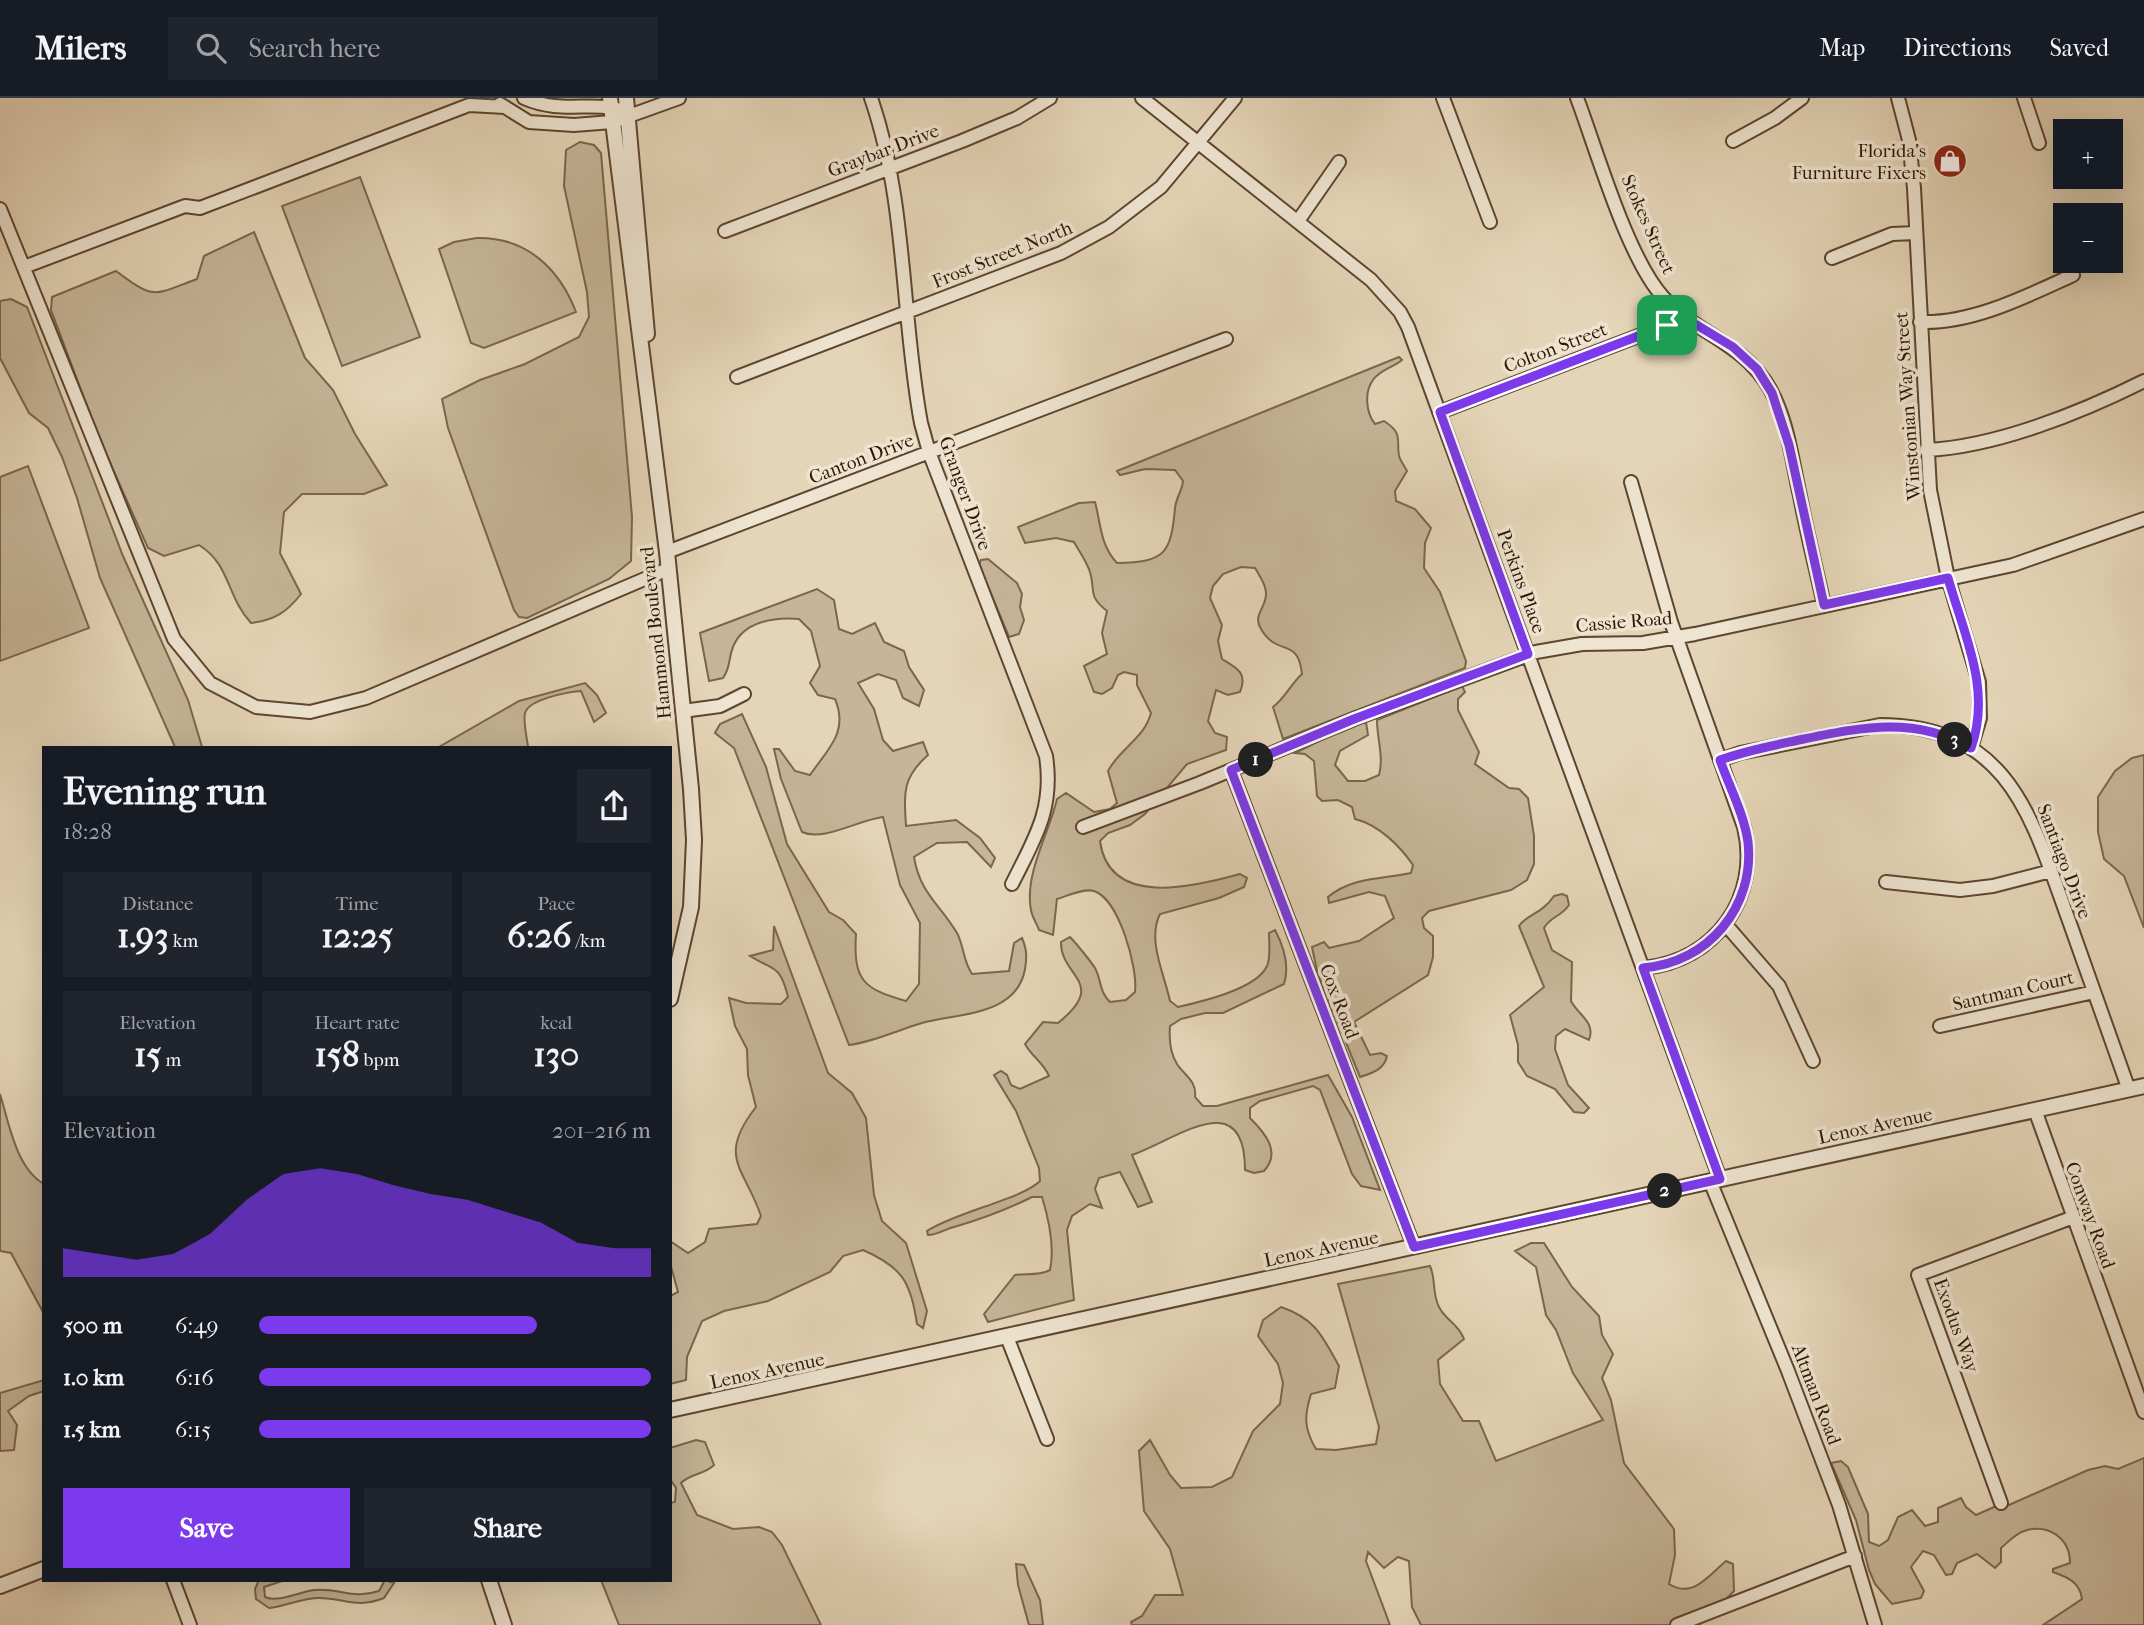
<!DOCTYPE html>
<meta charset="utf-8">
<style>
:root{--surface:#171b24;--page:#20242c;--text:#f1f3f6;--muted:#9ea1a6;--line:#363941;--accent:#7c3aed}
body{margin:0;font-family:"IM FELL French Canon",serif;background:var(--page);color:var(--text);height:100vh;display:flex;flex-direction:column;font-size:26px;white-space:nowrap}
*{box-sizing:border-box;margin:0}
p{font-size:23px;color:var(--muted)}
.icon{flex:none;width:38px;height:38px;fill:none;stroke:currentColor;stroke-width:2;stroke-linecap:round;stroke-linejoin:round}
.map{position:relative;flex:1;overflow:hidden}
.drawer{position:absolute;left:42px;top:648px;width:630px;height:836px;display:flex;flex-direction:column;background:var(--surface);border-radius:0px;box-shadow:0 7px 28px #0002}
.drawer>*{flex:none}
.buttons{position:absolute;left:2053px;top:21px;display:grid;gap:14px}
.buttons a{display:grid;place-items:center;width:70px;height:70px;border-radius:0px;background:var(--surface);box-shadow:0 7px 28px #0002;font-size:35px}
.pin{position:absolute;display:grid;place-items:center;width:60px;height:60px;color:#fff;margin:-30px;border-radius:14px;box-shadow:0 4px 10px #0006}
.km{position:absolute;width:35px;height:35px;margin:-18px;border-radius:50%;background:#222;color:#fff;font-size:19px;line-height:35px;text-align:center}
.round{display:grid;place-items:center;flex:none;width:74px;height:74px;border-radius:0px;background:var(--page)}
.headline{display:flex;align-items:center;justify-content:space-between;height:119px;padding:0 21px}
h1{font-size:38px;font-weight:700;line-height:52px}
.stats{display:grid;grid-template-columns:repeat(3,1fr);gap:10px;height:119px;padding:7px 21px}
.stats div{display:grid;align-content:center;border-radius:0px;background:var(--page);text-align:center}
.stats b{font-size:35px;font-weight:700}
.stats small{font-size:19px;font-weight:400}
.stats p{font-size:19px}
.chart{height:196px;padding:14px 21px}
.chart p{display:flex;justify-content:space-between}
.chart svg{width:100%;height:126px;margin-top:7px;fill:var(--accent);opacity:.7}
.cta{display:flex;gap:14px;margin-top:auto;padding:14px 21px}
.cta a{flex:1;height:80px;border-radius:0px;background:var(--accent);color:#fff;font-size:28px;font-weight:700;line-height:80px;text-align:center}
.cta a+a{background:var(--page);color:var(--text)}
ul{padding:0 21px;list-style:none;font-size:23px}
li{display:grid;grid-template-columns:112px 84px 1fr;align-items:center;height:52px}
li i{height:18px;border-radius:9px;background:var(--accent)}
header{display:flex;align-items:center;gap:42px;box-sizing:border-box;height:98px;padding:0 35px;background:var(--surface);border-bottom:2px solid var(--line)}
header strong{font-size:33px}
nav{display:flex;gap:38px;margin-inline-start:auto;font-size:24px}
.search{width:490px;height:63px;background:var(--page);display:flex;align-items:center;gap:18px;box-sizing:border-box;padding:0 24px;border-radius:0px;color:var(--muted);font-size:26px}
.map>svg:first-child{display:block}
.green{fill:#c6b599;stroke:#7b664d;stroke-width:2}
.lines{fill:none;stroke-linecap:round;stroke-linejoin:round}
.minor-casing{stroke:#5d462f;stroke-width:16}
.tertiary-casing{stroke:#5d462f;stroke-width:18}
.minor{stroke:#eee4d1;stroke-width:12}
.tertiary{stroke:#eee4d1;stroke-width:14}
.route-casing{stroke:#fff;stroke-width:14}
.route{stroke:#7c3aed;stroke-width:9}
.labels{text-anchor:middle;stroke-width:7;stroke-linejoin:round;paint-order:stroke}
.street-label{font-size:19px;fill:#301601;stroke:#eee4d1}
.poi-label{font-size:19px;fill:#301601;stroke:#eee4d1;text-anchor:end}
</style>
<header>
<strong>Milers</strong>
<div class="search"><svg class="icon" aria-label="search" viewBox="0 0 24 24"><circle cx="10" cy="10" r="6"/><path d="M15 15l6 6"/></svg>Search here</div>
<nav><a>Map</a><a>Directions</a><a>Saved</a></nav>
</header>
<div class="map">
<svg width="2144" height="1527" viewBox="0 0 2144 1527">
<rect width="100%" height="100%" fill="#e5d5b8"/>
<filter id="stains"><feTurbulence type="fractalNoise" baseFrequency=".00286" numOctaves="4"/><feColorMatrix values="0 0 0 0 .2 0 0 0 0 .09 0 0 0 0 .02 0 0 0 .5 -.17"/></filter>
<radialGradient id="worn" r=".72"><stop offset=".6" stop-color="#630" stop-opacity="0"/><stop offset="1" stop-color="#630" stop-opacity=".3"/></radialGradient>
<path class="green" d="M 580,44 L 594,47 L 601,55 L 632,419 L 631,463 L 609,481 L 527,520 L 519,519 L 514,512 L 448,330 L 442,301 L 480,282 L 525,266 L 579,239 L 589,219 L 587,194 L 564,88 L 566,52 Z
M 360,79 L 420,239 L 342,268 L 282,108 Z
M 254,134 L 305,260 L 333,292 L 355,336 L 387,387 L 364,396 L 302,396 L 284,414 L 280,455 L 301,496 C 287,514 275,522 251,525 C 226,498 231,467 199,447 L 164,458 L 148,450 L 99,340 L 51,212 L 52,199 L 116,173 C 156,203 153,197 197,181 L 204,158 Z
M 477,140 C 526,139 559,170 576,214 L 484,250 L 471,245 L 439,151 L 454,144 Z
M 11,201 L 27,209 L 123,458 L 188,602 L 202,649 L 175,649 L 100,480 L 77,400 L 62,359 L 48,330 L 29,315 L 0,260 L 0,203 Z
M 1399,259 L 1402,262 C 1394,269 1379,272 1373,282 C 1364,294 1366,315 1375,326 L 1384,323 C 1404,336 1396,342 1399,358 C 1400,362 1405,369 1407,373 L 1395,393 L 1396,403 L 1415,411 L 1431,430 L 1425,445 L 1424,470 L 1440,494 L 1466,563 L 1465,570 L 1283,641 L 1273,609 C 1285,600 1290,587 1302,576 C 1298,538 1278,560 1261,531 C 1252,517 1267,509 1266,495 C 1266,486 1259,477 1255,470 L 1241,469 L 1223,476 L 1213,488 L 1210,500 L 1222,527 L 1218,543 L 1222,561 C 1237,570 1248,575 1240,594 L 1228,597 L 1216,592 L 1208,623 L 1215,635 L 1227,639 L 1226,652 L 1187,666 L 1145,716 L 1130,727 L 1108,735 L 1100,743 C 1109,810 1193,789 1240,776 L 1247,780 L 1244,789 L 1219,800 L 1160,816 C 1147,842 1164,875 1170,903 L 1178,909 C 1200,904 1257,891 1267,868 C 1271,860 1269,845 1269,835 L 1275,832 C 1284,849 1290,867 1284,886 L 1223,915 L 1205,915 L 1181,921 L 1170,928 C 1169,941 1170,955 1177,966 C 1185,978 1197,983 1195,999 L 1203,1008 L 1217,1008 L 1328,977 L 1352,1019 L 1380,1092 L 1361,1088 L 1352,1076 L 1320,992 L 1313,988 L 1260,1003 L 1250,1010 L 1250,1020 C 1264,1034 1282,1054 1264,1073 L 1254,1075 L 1245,1072 C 1245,986 1177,1041 1132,1057 L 1152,1104 L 1138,1109 L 1120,1074 L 1099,1080 L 1095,1091 L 1102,1110 L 1090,1106 L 1072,1118 L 1067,1132 L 1074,1202 L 988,1224 L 984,1216 L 1015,1177 C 1027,1175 1039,1178 1050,1172 C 1055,1149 1049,1122 1042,1099 L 1032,1099 C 1006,1112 982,1121 954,1129 C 945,1131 938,1137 928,1137 L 927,1133 C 956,1114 1022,1101 1040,1083 L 1039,1070 L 1016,1013 L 994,977 L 1001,973 L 1007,977 L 1011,987 L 1020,991 L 1049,978 C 1043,964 1032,959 1025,946 L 1043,924 L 1058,925 C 1109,884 1060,879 1061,844 L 1070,839 C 1075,844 1094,867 1096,872 C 1102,885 1099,893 1110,904 L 1126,902 L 1135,894 C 1138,870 1119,801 1094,793 C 1084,790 1067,798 1057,801 L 1053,837 L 1039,832 C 1037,826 1032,819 1031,812 C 1024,776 1049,736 1057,701 L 1066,695 L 1094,714 L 1110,711 L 1117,705 L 1108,673 C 1120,650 1144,641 1151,615 L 1137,587 L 1137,577 L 1124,574 L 1118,577 L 1112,590 L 1102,596 L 1094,594 L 1084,568 L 1107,556 L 1102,535 L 1107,513 C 1087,497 1096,494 1090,474 C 1087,464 1079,453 1074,444 L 1056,440 L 1025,445 L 1018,429 L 1079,405 L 1095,404 C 1101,426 1100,447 1117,465 C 1165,464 1171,456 1175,410 C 1176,400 1182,393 1183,383 L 1175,372 L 1145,371 L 1120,377 L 1117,373 Z
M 28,368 L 89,530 L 0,563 L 0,379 Z
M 988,461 L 1017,485 L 1022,496 L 1020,509 L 1024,522 L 1019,536 L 1009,539 L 979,467 L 981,462 Z
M 817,491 L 834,502 L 839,531 L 852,536 L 875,525 L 884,544 L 904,553 L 909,569 L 924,592 L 919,608 L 903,600 L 896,582 L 878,576 L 858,585 L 874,611 L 883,642 L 893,653 L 923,644 L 928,657 C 902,680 904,695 906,728 L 956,722 L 980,740 L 995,760 L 991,769 L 967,744 L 937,745 L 914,759 C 920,796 940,806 957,835 C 964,848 963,863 972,876 L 1009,873 L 1014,845 L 1022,840 C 1027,852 1027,859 1025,871 C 1017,918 958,915 922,925 C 898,932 874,944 849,947 L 734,650 L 715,635 L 720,626 L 742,616 L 766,669 L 787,746 L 829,814 L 843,822 L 856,836 C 853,882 863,891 906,903 L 919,886 L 920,825 L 900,787 L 883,719 C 858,722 823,744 802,734 L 781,681 L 774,651 L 779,651 L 795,673 L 810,677 C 828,651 849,634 835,601 L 818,597 L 810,585 L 820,568 L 811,533 L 799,521 C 775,519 743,523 733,549 C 728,561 731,569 723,580 L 709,583 L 700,535 Z
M 585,585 L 597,597 L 606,615 L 594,624 L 581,593 C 568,594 529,601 525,615 C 523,624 527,640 528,649 L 439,649 L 519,603 Z
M 1462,588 L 1465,594 L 1458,601 L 1458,612 L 1479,654 L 1475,666 L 1509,690 L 1519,691 L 1528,700 L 1534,738 L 1534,766 L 1527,782 L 1511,792 L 1429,813 L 1422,820 L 1424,830 L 1433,838 L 1433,859 L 1428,877 L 1354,924 L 1370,957 L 1381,955 L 1387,958 C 1384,972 1372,975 1360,979 L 1317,873 L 1312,849 L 1324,844 L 1329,850 L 1359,843 L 1394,820 L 1385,798 L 1369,794 L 1329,805 L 1328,799 C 1351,779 1383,781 1411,775 L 1413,767 C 1400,748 1379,727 1355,721 L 1352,709 L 1338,702 L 1322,703 L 1317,698 L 1314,663 L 1305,656 L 1295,655 L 1355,625 L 1366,624 L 1368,637 L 1340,653 L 1335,667 L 1348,683 L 1365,683 L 1379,677 C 1384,659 1377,641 1377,622 Z
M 2144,657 L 2144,830 L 2124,778 L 2104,761 L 2098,734 L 2098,699 L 2115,673 L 2132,660 Z
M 1562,796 L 1567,798 L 1569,807 C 1562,818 1550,819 1544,830 L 1552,852 L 1572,864 L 1571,903 C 1578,917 1596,924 1589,942 L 1565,931 L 1556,938 L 1555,951 L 1568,987 L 1589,1010 L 1584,1015 L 1574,1014 L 1555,991 L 1527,978 L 1518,964 L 1518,947 L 1510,917 L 1544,889 L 1519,828 C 1527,816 1542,816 1554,798 Z
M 774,828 L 828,975 L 852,995 L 866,1020 L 874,1097 L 882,1123 L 906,1145 L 927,1213 L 923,1230 L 917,1226 C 911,1184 902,1169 863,1152 L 843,1158 L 830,1174 L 768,1203 L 724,1213 L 702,1223 L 687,1259 L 686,1282 L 670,1286 L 670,1198 L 678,1194 L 670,1165 L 670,1143 L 688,1155 L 705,1144 L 709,1131 L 757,1126 L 761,1118 C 745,1070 716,1060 756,1009 L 748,977 L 747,951 L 735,928 L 729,900 L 746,905 L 781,906 L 788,899 C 780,866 774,873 750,858 L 773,852 Z
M 0,996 C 9,1025 16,1070 44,1086 L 44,1216 L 11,1155 L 0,1153 Z
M 1531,1145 L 1544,1145 L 1572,1189 L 1599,1218 L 1602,1237 L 1613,1256 L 1602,1280 L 1611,1302 L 1624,1365 L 1674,1431 L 1675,1457 L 1669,1486 C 1693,1501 1708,1478 1726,1463 L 1733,1466 L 1734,1493 L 1703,1524 L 1699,1527 L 1421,1527 L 1412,1509 L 1409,1463 L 1398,1459 L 1384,1470 L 1368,1454 L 1366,1463 L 1390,1527 L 1132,1527 L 1131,1524 L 1142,1518 L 1155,1497 L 1183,1497 L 1170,1451 L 1144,1413 L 1139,1353 L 1150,1342 L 1170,1377 L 1181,1390 L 1212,1389 L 1232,1379 L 1253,1333 L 1280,1306 L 1283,1285 L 1278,1266 L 1258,1238 L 1263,1222 L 1281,1209 C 1316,1221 1322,1238 1339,1268 L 1335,1290 L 1311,1296 C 1304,1318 1304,1331 1316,1351 L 1336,1352 L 1376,1346 L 1379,1329 L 1338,1186 L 1430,1168 C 1436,1181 1432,1196 1439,1209 C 1446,1223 1458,1225 1464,1241 L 1438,1262 L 1440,1286 L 1463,1323 L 1479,1323 L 1496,1363 L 1603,1322 L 1573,1275 L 1556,1232 L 1546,1217 L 1536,1169 L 1515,1153 Z
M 44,1282 L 44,1293 L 29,1298 L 8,1313 L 17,1327 L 14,1352 L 0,1353 L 0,1295 Z
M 696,1342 L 705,1344 L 714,1367 C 704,1377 691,1375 681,1385 L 697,1417 L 733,1431 L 759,1429 L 772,1434 L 782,1447 L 821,1527 L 619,1527 L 601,1482 L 670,1482 L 670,1405 L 675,1404 L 676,1390 L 670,1381 L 670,1350 Z
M 2144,1360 L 2144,1527 L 2043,1527 L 2082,1501 C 2080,1484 2067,1479 2053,1474 L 2053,1471 L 2070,1465 C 2070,1440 2048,1425 2024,1433 C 2015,1436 2007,1445 2001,1450 L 2001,1464 L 1995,1470 L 1977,1456 L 1957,1465 L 1952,1476 L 1946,1477 L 1934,1457 L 1923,1453 L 1911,1469 L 1924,1493 L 1921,1500 L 1892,1506 L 1875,1486 L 1869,1472 L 1856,1422 L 1831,1365 L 1841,1363 L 1848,1369 L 1868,1416 L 1869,1444 L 1879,1448 L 1888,1442 L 1898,1419 L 1912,1412 L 1925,1428 L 1938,1424 L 1938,1410 L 1961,1400 L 1966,1409 L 1976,1417 L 1994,1409 L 2009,1407 L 2088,1372 L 2105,1368 L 2118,1371 Z
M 1016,1466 L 1024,1467 L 1040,1502 L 1043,1527 L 1029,1527 L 1018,1487 Z
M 259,1482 L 285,1482 L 264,1489 L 265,1499 C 278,1505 299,1494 314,1492 C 338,1489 352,1502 379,1493 L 385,1482 L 394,1485 L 384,1500 C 356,1511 345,1500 319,1500 C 302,1500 286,1508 269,1510 L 256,1501 L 255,1491 Z"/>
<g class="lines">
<g class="minor-casing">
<path id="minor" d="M 524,0 C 565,18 595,0 628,15
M 871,0 C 907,104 901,217 921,325 L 929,354 L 1046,658 C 1054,711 1035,740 1012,786
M 1142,0 L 1371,182 L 1400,214 L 1408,229 L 1720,1081
M 1443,0 L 1490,124
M 1577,0 C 1597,53 1627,159 1663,199 C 1696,236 1743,244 1770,291 C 1788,323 1792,363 1800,398 C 1807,435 1816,471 1824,507
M 1898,0 L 1909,42 L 1914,90 L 1930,392 L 1948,480 L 1979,584 L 1980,620 L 1971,650
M 2024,0 L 2039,45
M 500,6 L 529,24 L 574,27 L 612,24 L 679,0
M 1733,43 L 1775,20 L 1802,0
M 0,111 L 174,541 L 210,585 L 256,609 L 310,614 L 366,600 L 668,471
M 1298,123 L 1339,64
M 725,133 L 962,43 L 1017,20 L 1050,0
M 1832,160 L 1892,136 L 1915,135
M 24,169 L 185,108 L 200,110 L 469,7 L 505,9
M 1920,224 C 1972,226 2027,198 2073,177
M 737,279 L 1061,155 L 1109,129 L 1161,89 L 1235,0
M 1440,314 L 1667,227 L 1683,218
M 1926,352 C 1996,349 2082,314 2144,283
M 1631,384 L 1671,524 L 1744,729 C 1761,799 1715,864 1643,870
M 667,454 L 1226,241
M 683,613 L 720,608 L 744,596
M 1720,662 L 1740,655 L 1880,627 C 2009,628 2031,718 2068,820 C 2088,877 2108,934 2129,992
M 1231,672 L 1414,1149
M 1083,729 L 1200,685 L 1354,621 L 1536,554 L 1582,546 L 1643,545 L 1695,536 L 2013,467 L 2144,421
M 1886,784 L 1960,792 L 1993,788 L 2051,773
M 1727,828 L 1779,888 L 1813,963
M 1940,928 L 2094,894
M 2035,1012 L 2144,1314
M 1710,1083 L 1788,1273 L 1839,1407 L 1875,1527
M 1007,1239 L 1047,1341
M 2001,1405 L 1918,1177 L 2071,1120
M 173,1482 L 190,1527
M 1677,1527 L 1855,1458"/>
</g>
<g class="tertiary-casing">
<path id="tertiary" d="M 610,0 L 667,454 L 691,691 L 694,742 L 691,809 L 670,901
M 626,0 L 647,236
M 670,1312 L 2144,988
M 489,1482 L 504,1527
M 0,1488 L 44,1471"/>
</g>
<use href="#minor" class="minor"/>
<use href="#tertiary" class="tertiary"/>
</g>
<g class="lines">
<g class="route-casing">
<path id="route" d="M 1682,218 L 1733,249 L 1757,271 L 1772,295 L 1789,347 L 1824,507 L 1948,480 C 1964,537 1992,591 1971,650 C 1915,618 1863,629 1804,641 C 1776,647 1747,652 1720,662 C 1729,688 1744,716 1748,744 C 1755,809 1708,865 1643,870 L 1720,1081 L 1414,1149 L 1231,672 L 1354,621 L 1528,556 L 1440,314 L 1667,227 Z"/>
</g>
<use href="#route" class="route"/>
</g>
<defs>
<g id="shop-disc" transform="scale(1.75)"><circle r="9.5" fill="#8f2418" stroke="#eee4d1"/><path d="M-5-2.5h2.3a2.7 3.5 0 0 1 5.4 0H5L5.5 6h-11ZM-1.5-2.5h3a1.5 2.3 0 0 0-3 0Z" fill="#fff"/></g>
</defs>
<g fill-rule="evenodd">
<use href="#shop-disc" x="1950" y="63"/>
</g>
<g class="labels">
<g class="street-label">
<text transform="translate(883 52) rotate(-21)" y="7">Graybar Drive</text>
<text transform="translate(1649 126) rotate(66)" y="7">Stokes Street</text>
<text transform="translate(1002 156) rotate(-22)" y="7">Frost Street North</text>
<text transform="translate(1555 249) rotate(-21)" y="7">Colton Street</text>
<text transform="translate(1907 308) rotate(-94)" y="7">Winstonian Way Street</text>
<text transform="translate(861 360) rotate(-21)" y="7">Canton Drive</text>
<text transform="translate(966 395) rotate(70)" y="7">Granger Drive</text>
<text transform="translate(1522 483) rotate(70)" y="7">Perkins Place</text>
<text transform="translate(1624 523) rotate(-5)" y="7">Cassie Road</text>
<text transform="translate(655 535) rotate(-96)" y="7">Hammond Boulevard</text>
<text transform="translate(2065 763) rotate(69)" y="7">Santiago Drive</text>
<text transform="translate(2013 892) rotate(-13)" y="7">Santman Court</text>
<text transform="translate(1340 903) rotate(69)" y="7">Cox Road</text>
<text transform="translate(1875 1027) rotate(-12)" y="7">Lenox Avenue</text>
<text transform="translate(2091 1117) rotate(70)" y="7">Conway Road</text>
<text transform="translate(1321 1150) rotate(-12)" y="7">Lenox Avenue</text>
<text transform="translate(1957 1227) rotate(70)" y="7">Exodus Way</text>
<text transform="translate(767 1272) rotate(-12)" y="7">Lenox Avenue</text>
<text transform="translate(1817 1296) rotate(69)" y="7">Altman Road</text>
</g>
<g class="poi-label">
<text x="1926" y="59">Florida's<tspan x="1926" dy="22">Furniture Fixers</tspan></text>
</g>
</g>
<rect width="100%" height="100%" filter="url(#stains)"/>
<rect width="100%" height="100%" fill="url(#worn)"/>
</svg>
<div class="buttons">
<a>+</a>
<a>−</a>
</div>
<div class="pin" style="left:1667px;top:227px;background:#1e9e55"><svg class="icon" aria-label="arrive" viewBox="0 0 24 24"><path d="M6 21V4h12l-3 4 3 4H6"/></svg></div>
<b class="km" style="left:1256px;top:662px">1</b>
<b class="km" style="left:1665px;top:1093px">2</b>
<b class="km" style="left:1955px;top:642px">3</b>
<section class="drawer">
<div class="headline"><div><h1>Evening run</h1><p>18:28</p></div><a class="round"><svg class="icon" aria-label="share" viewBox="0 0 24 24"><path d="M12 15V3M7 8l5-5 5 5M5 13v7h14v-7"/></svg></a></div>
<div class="stats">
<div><p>Distance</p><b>1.93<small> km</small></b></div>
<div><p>Time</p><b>12:25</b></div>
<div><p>Pace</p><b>6:26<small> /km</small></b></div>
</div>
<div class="stats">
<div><p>Elevation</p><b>15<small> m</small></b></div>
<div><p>Heart rate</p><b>158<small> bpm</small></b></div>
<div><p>kcal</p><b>130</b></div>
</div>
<div class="chart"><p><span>Elevation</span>201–216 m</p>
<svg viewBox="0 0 160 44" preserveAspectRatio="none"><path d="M0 44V34L10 36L20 38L30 36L40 29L50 17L60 8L70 6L80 8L90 12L100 15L110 17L120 21L130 25L140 32L150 34L160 34V44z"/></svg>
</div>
<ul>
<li><b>500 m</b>6:49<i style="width:71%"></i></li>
<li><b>1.0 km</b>6:16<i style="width:100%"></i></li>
<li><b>1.5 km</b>6:15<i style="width:100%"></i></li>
</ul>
<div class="cta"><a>Save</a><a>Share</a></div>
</section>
</div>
